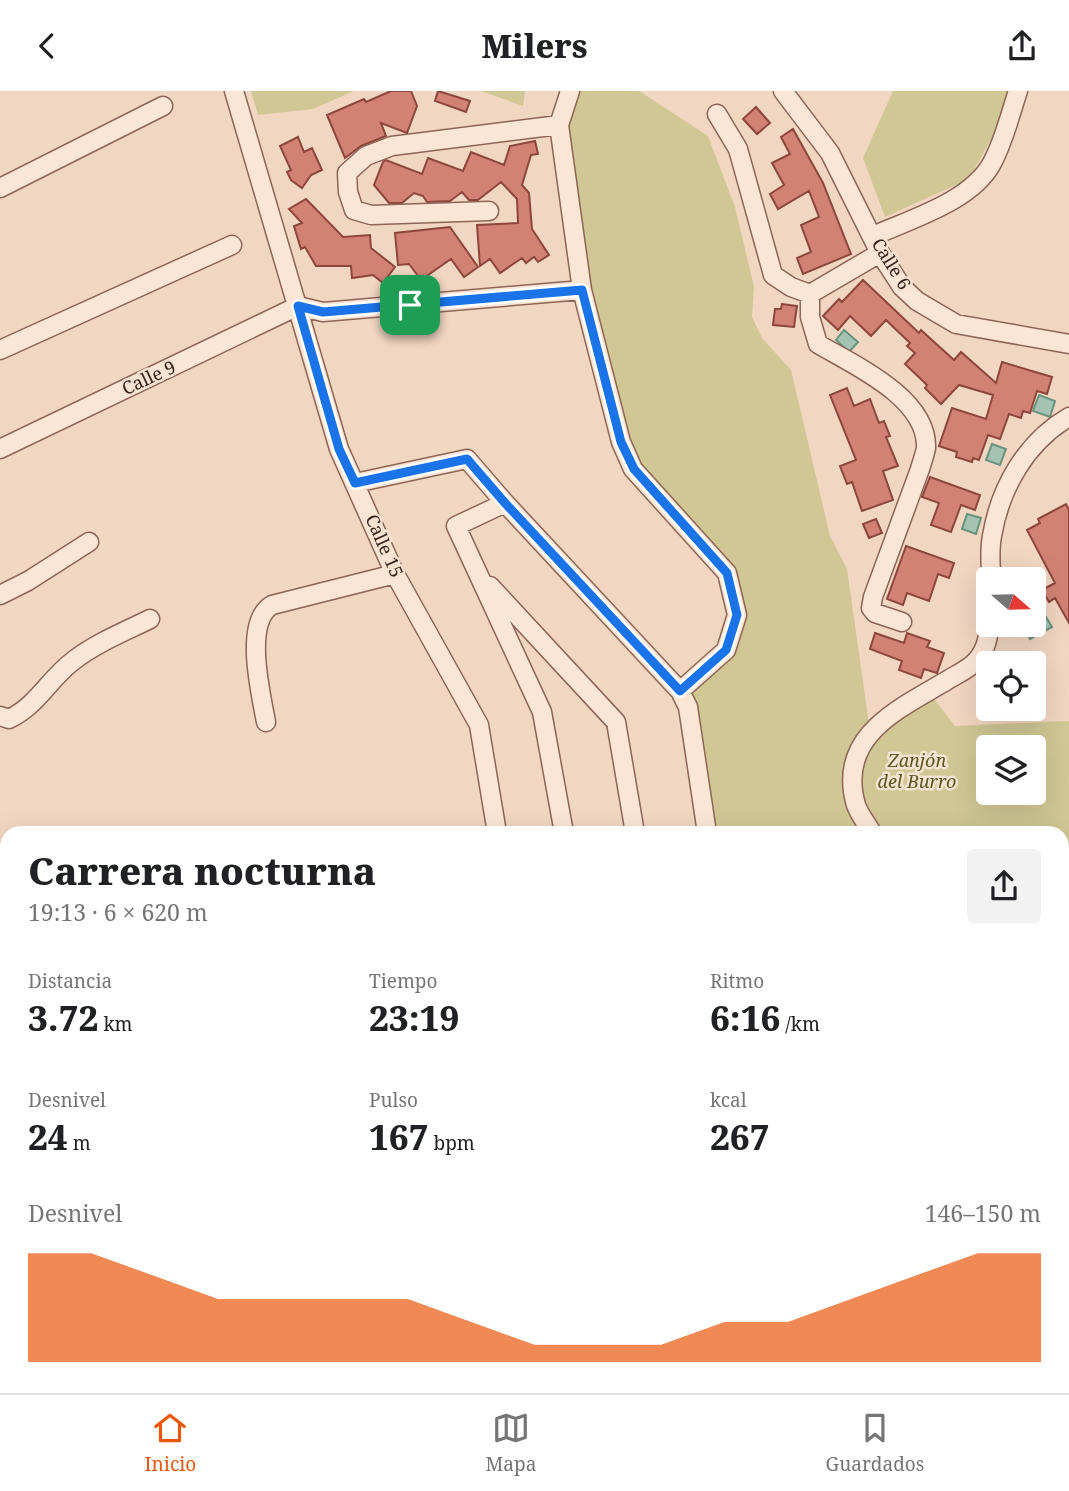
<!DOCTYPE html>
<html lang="es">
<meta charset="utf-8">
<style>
:root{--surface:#fff;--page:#f2f2f2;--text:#202124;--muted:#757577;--line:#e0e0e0;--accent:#ea580c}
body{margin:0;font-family:"Noto Serif",serif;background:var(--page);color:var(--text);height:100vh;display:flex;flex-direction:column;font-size:26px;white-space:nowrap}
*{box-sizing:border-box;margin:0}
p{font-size:23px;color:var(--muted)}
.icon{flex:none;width:38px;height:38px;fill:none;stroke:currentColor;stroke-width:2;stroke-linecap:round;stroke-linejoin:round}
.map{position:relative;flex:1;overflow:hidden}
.panel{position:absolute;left:0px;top:735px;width:1069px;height:567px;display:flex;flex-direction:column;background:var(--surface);border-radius:21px 21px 0 0;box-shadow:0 7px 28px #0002}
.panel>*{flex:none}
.needle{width:46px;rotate:110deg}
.buttons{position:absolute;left:976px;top:476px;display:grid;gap:14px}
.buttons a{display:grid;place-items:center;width:70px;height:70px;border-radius:7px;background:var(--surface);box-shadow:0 7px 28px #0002;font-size:35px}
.pin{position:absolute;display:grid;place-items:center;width:60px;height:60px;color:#fff;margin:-30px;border-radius:14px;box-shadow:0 4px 10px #0006}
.round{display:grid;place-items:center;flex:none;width:74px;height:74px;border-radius:7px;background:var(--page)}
.head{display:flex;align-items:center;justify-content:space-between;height:119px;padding:0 28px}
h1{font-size:38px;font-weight:800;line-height:52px}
.stats{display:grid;grid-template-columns:repeat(3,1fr);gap:10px;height:119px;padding:7px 28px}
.stats div{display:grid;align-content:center}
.stats b{font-size:35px;font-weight:800}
.stats small{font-size:19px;font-weight:400}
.stats p{font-size:19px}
.chart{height:196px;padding:14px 28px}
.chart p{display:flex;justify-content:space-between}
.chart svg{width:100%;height:126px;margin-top:7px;fill:var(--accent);opacity:.7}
header{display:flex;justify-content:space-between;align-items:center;height:91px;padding:0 28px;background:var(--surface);font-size:32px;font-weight:800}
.tab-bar{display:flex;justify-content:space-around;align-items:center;height:98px;border-top:2px solid var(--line);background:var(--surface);font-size:19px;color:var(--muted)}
.tab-bar a{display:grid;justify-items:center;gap:4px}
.tab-bar .selected{color:var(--accent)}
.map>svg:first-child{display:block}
.green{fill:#d0c794;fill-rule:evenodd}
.water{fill:#a4c3b2;stroke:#6a927d;stroke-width:2}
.building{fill:#d28274;stroke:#8d463b;stroke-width:2}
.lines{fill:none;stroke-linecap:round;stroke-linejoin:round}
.minor-casing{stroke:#8c6557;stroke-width:21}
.path{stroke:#8c6557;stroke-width:2.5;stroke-dasharray:5 3.5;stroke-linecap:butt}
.minor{stroke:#fbe6d5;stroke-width:18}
.route-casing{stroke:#fff;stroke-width:14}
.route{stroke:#1a73e8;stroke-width:9}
.labels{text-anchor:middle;stroke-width:5;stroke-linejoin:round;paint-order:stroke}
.street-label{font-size:18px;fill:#3b231d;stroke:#f8e2d1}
.park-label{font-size:18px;font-style:italic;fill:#595822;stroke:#f8e2d1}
</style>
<header><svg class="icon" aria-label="back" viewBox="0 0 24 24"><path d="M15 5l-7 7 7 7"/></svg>Milers<svg class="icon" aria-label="share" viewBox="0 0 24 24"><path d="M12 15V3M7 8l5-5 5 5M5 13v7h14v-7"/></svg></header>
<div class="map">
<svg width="1069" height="1302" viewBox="0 0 1069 1302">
<rect width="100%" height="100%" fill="#f1d6c1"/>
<path class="green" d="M 251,0 L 354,0 L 313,18 L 258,24 Z
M 481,0 L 525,0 L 523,15 Z
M 570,0 L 639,0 L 708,45 L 735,116 L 754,196 L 752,226 L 762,247 L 791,279 L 830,445 L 847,478 L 870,640 L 928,600 L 955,635 L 1069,630 L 1069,970 L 1062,970 L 1062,742 L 707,742 L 680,600 L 725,559 L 737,524 L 727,482 L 633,378 L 582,199 L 559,34 ZM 989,656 L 1034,656 L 1034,702 L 989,702 Z
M 893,0 L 1009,0 L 996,39 L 969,88 L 885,126 L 863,67 Z"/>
<path class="water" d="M 844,239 L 858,251 L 849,261 L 836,249 Z
M 1039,304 L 1055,310 L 1050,326 L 1033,320 Z
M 992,353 L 1006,358 L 1000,374 L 986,369 Z
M 967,423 L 981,427 L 976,443 L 962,438 Z
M 1046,526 L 1052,536 L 1030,548 L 1027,541 L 1034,537 L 1034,532 Z"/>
<path class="building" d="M 391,0 L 411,0 L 417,15 L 407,42 L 381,32 L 386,45 L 361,55 L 345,67 L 327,24 L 364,8 L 366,11 Z
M 438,0 L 470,10 L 466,21 L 435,10 Z
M 756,16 L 770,32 L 757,43 L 743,28 Z
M 793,38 L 823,92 L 851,163 L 803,183 L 797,167 L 811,161 L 801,134 L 819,126 L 809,100 L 778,118 L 770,103 L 784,94 L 772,72 L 790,63 L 781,46 Z
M 298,46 L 304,61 L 312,57 L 322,79 L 311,84 L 302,97 L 291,89 L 287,81 L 291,79 L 280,55 Z
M 535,50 L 538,63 L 531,64 L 522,94 L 529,102 L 532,138 L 549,164 L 538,171 L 534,166 L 526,172 L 522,167 L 500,182 L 490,168 L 480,175 L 477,134 L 518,132 L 517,108 L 501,91 L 478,109 L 469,109 L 462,101 L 450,110 L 427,111 L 423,105 L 414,102 L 402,112 L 389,112 L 374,94 L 383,71 L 386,69 L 422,83 L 428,67 L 463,80 L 471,61 L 504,74 L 510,55 Z
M 306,108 L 343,146 L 370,144 L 371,157 L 395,176 L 383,192 L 373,184 L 352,187 L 351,175 L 316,175 L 305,156 L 301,158 L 294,135 L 302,132 L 289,118 Z
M 450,136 L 478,176 L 464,186 L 451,168 L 421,189 L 409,173 L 398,174 L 395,142 Z
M 863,189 L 919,242 L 921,239 L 954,269 L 961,261 L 996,292 L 1002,271 L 1052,286 L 1047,303 L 1037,300 L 1030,322 L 1023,320 L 1021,327 L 1009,323 L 1000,348 L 988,344 L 979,369 L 973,367 L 972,371 L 956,366 L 957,361 L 939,355 L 952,317 L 986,328 L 993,304 L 959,294 L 941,313 L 925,297 L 927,294 L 905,273 L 915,262 L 907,255 L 910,252 L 886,229 L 871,245 L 850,225 L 838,239 L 823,225 L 839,208 L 842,211 Z
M 782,213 L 797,215 L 794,236 L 773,234 L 775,218 L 781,218 Z
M 847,297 L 854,315 L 870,308 L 879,332 L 884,330 L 890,345 L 886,346 L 898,375 L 883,380 L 893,409 L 862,420 L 852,391 L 847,393 L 840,375 L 856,369 L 830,304 Z
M 930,386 L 980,404 L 975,419 L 961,414 L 951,441 L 931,434 L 939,412 L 922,406 Z
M 1066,413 L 1069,419 L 1069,532 L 1055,507 L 1049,511 L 1042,499 L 1055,492 L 1027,439 L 1040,432 L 1038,428 Z
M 876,428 L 882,442 L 869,447 L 863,433 Z
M 906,455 L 954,472 L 949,487 L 938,483 L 929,510 L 907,502 L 903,514 L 887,508 Z
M 875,542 L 904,552 L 907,542 L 930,550 L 927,556 L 944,562 L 937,582 L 924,578 L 921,587 L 899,579 L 902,570 L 870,558 Z"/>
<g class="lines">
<g class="minor-casing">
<path id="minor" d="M 234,0 L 339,358 L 395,483 L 479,634 L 497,742
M 570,0 L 559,34 L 582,199 L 621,351 L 633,378 L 727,482 L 737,524 L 726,559 L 680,600
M 783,0 L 830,62 L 880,162 L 902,196 L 917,210 L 956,233 L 1069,253
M 717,23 L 738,58 L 773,184 L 791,196 L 810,203
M 0,97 L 163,15
M 489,120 L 371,124 L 354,119 L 348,101 L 347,82 L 366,65 L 392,55 L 559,34
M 873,145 C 911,128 972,110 992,72 C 1004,50 1010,24 1018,0
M 810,203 L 810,226 L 818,253 C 854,274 928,307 926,357 C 925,363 922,371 920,378 L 873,506 L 871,517 L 875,522 L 902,531
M 810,203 L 880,162
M 298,215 L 323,221 L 582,199
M 0,259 L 232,154
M 0,358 L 298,215
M 355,392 L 467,368 L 505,412 L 680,600 L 688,616 L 707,742
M 505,412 L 456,435 L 542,621 L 564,742
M 991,488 C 991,474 989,459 992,445 C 1000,397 1026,351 1069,326
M 490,495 L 616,631 L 635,742
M 0,504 L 28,490 L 89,451
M 0,625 L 9,628 C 38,614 48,589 73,570 C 96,552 124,541 150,528
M 266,631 C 261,603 243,531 272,514 L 395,483
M 872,742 C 867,733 859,723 856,714 C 836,645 899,618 946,590 C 955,584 970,578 977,569 C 986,559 988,546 990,534
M 1062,1040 L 1069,1038
M 0,1128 L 7,1132
M 1062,1159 L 1069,1158
M 0,1211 L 7,1214
M 1062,1252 L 1069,1254
M 0,1275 L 7,1253
M 597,1295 L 598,1302
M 1042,1295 L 1045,1302
M 489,1302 L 490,1300
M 768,1302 L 771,1295
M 990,1302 L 997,1295"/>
</g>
<path class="path" d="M 1062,946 L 1069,947"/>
<use href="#minor" class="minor"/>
</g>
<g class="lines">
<g class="route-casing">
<path id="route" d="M 582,199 L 621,351 L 634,378 L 727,482 L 737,524 L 726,559 L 680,600 L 505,412 L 467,368 L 355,392 L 339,358 L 298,215 L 323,221 Z"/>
</g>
<use href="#route" class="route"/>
</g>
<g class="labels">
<g class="street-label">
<text transform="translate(891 173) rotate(58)" y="6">Calle 6</text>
<text transform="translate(149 287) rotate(-25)" y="6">Calle 9</text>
<text transform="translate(384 455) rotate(66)" y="6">Calle 15</text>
</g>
<g class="park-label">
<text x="917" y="676">Zanjón<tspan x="917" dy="21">del Burro</tspan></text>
</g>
</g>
</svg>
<div class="buttons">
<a><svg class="needle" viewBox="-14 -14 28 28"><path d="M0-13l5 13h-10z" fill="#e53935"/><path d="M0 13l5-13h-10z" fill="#757577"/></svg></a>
<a><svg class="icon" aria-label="locate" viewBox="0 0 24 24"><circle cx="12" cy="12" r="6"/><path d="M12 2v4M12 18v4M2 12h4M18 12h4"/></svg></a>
<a><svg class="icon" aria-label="layers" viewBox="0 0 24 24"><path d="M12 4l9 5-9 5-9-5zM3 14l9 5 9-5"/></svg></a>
</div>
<div class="pin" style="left:410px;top:214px;background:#1e9e55"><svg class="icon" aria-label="arrive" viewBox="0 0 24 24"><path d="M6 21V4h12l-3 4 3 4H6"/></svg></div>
<section class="panel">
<div class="head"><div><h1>Carrera nocturna</h1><p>19:13 · 6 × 620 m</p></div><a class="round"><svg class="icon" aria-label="share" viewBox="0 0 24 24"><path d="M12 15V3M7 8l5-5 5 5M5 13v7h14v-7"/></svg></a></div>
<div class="stats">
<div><p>Distancia</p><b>3.72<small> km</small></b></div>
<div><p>Tiempo</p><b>23:19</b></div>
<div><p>Ritmo</p><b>6:16<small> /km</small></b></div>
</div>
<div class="stats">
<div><p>Desnivel</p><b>24<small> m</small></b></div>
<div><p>Pulso</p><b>167<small> bpm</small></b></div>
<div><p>kcal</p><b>267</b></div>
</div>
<div class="chart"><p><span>Desnivel</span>146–150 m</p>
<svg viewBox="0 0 160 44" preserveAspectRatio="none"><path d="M0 44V6L10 6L20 14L30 22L40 22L50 22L60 22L70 30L80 38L90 38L100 38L110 30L120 30L130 22L140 14L150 6L160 6V44z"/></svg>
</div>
</section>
</div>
<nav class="tab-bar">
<a class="selected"><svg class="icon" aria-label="home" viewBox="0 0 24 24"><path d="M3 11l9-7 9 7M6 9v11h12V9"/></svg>Inicio</a>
<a><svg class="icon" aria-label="map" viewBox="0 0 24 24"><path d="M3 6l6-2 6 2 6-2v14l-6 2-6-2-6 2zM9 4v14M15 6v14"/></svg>Mapa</a>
<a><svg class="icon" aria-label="saved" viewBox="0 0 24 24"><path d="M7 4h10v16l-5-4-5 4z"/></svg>Guardados</a>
</nav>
